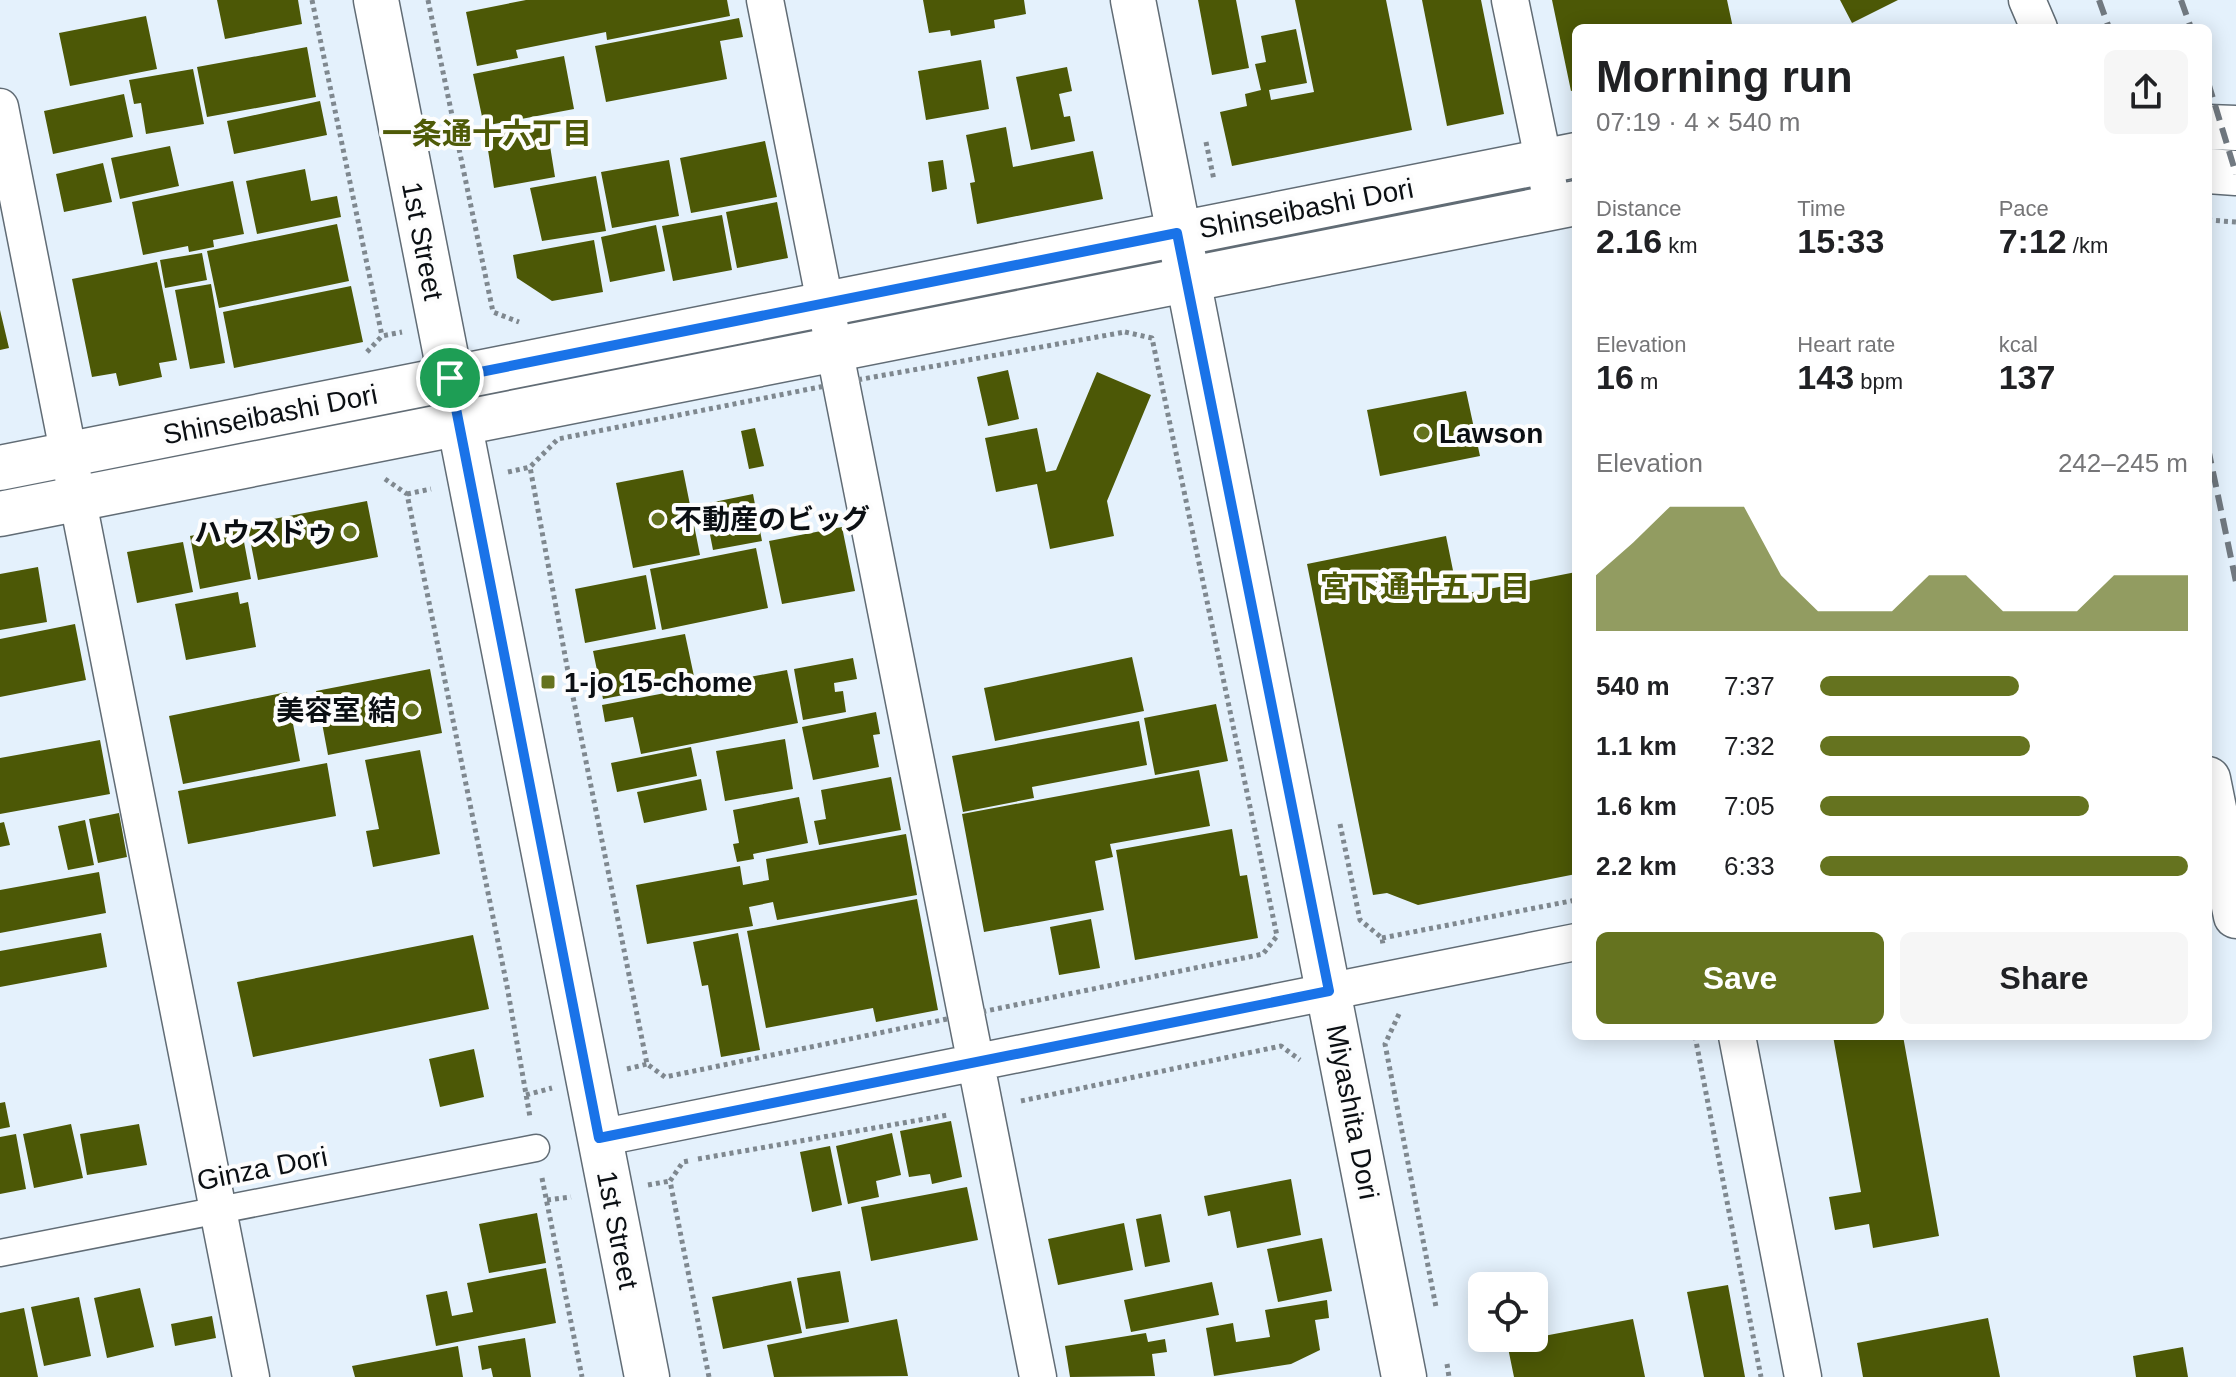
<!DOCTYPE html>
<meta charset="utf-8">
<style>
:root{--surface:#fff;--page:#f6f6f6;--text:#202124;--muted:#757577;--accent:#65731f}
body{margin:0;font-family:Arial,"Noto Sans JP",sans-serif;background:var(--page);color:var(--text);height:100vh;display:flex;flex-direction:column;font-size:30px;white-space:nowrap}
*{box-sizing:border-box;margin:0}
p{font-size:26px;color:var(--muted)}
.icon{flex:none;width:44px;height:44px;fill:none;stroke:currentColor;stroke-width:2;stroke-linecap:round;stroke-linejoin:round}
.map{position:relative;flex:1;overflow:hidden}
.sheet{position:absolute;left:1572px;top:24px;width:640px;height:1016px;display:flex;flex-direction:column;background:var(--surface);border-radius:12px;box-shadow:0 4px 20px #0003}
.sheet>*{flex:none}
.tools{position:absolute;left:1468px;top:1272px;display:grid;gap:16px}
.tools a{display:grid;place-items:center;width:80px;height:80px;border-radius:12px;background:var(--surface);box-shadow:0 4px 20px #0003;font-size:40px}
.pin{position:absolute;display:grid;place-items:center;width:68px;height:68px;color:#fff;margin:-34px;border:4px solid #fff;border-radius:50%;box-shadow:0 2px 8px #0007}
.round{display:grid;place-items:center;flex:none;width:84px;height:84px;border-radius:12px;background:var(--page)}
.headline{display:flex;align-items:center;justify-content:space-between;height:136px;padding:0 24px}
h1{font-size:44px;font-weight:800;line-height:60px}
.metrics{display:grid;grid-template-columns:repeat(3,1fr);gap:12px;height:136px;padding:8px 24px}
.metrics div{display:grid;align-content:center}
.metrics b{font-size:34px;font-weight:800}
.metrics small{font-size:22px;font-weight:400}
.metrics p{font-size:22px}
.chart{height:224px;padding:16px 24px}
.chart p{display:flex;justify-content:space-between}
.chart svg{width:100%;height:144px;margin-top:8px;fill:var(--accent);opacity:.7}
.primary-button{display:flex;gap:16px;margin-top:auto;padding:16px 24px}
.primary-button a{flex:1;height:92px;border-radius:12px;background:var(--accent);color:#fff;font-size:32px;font-weight:800;line-height:92px;text-align:center}
.primary-button a+a{background:var(--page);color:var(--text)}
ul{padding:0 24px;list-style:none;font-size:26px}
li{display:grid;grid-template-columns:128px 96px 1fr;align-items:center;height:60px}
li i{height:20px;border-radius:10px;background:var(--accent)}
.map>svg:first-child{display:block}
.building{fill:#4c5806}
.lines{fill:none;stroke-linecap:round;stroke-linejoin:round}
.pedestrian-casing{stroke:#616c75;stroke-width:29}
.minor-casing{stroke:#616c75;stroke-width:39}
.tertiary-casing{stroke:#616c75;stroke-width:47}
.secondary-casing{stroke:#616c75;stroke-width:47}
.path{stroke:#7f888f;stroke-width:5;stroke-dasharray:4 4;stroke-linecap:butt}
.pedestrian{stroke:#fff;stroke-width:26}
.minor{stroke:#fff;stroke-width:36}
.tertiary{stroke:#fff;stroke-width:44}
.secondary{stroke:#fff;stroke-width:44}
.rail{stroke:#717981;stroke-width:6;stroke-dasharray:16 8;stroke-linecap:butt}
.route-casing{stroke:#fff;stroke-width:16}
.route{stroke:#1a73e8;stroke-width:10}
.poi-dot{fill:#65731f;stroke:#fdfdfd;stroke-width:3}
.labels{text-anchor:middle;stroke-width:8;stroke-linejoin:round;paint-order:stroke}
.street-label{font-size:28px;fill:#0b0f13;stroke:#fdfdfd}
.poi-label{font-size:28px;font-weight:bold;fill:#0b0f13;stroke:#fdfdfd;text-anchor:start}
.neighbourhood-label{font-size:30px;font-weight:bold;fill:#4e5a07;stroke:#fdfdfd}
</style>
<div class="map">
<svg width="2236" height="1377" viewBox="0 0 2236 1377">
<rect width="100%" height="100%" fill="#e4f1fc"/>
<path class="building" d="M 217,0 L 298,0 L 302,24 L 225,39 Z
M 526,0 L 727,0 L 730,16 L 607,40 L 606,32 L 516,50 L 518,58 L 477,66 L 466,12 Z
M 923,0 L 1024,0 L 1026,14 L 994,20 L 995,28 L 951,36 L 950,30 L 929,33 Z
M 1198,0 L 1236,0 L 1249,68 L 1212,75 Z
M 1295,0 L 1386,0 L 1412,130 L 1232,166 L 1220,112 L 1247,106 L 1245,94 L 1261,90 L 1255,64 L 1266,62 L 1261,36 L 1296,29 L 1307,83 L 1269,90 L 1271,100 L 1314,92 Z
M 1422,0 L 1481,0 L 1504,114 L 1447,126 Z
M 1552,0 L 1727,0 L 1733,28 L 1576,28 L 1576,90 L 1571,91 Z
M 1840,0 L 1898,0 L 1852,23 Z
M 146,16 L 157,69 L 70,86 L 59,33 Z
M 739,18 L 743,37 L 720,41 L 727,79 L 606,102 L 595,46 Z
M 307,47 L 316,97 L 207,117 L 197,67 Z
M 564,56 L 574,109 L 484,126 L 473,74 Z
M 981,60 L 989,109 L 926,120 L 918,71 Z
M 1067,67 L 1072,91 L 1059,94 L 1064,117 L 1070,116 L 1075,141 L 1031,150 L 1016,77 Z
M 193,69 L 204,124 L 146,134 L 141,103 L 134,104 L 129,80 Z
M 124,94 L 133,137 L 53,154 L 44,111 Z
M 320,101 L 327,135 L 234,154 L 227,121 Z
M 546,121 L 555,177 L 494,188 L 485,131 Z
M 1006,127 L 1013,167 L 1093,151 L 1103,199 L 977,224 L 970,183 L 975,182 L 966,135 Z
M 765,141 L 777,197 L 691,213 L 680,158 Z
M 170,146 L 179,186 L 120,199 L 111,158 Z
M 669,160 L 679,216 L 612,228 L 601,172 Z
M 943,160 L 947,189 L 932,192 L 928,162 Z
M 103,163 L 112,202 L 64,212 L 56,174 Z
M 305,169 L 311,201 L 337,196 L 341,217 L 257,234 L 246,181 Z
M 596,176 L 606,231 L 542,241 L 530,188 Z
M 233,181 L 244,234 L 213,240 L 214,247 L 189,252 L 188,246 L 143,255 L 132,202 Z
M 777,202 L 788,258 L 737,268 L 726,212 Z
M 722,215 L 732,270 L 673,281 L 662,226 Z
M 337,224 L 349,281 L 219,308 L 207,251 Z
M 656,225 L 665,271 L 610,282 L 601,237 Z
M 594,240 L 603,292 L 552,301 L 517,278 L 513,255 Z
M 202,253 L 207,280 L 165,288 L 160,260 Z
M 157,262 L 177,360 L 159,363 L 162,377 L 119,386 L 116,373 L 92,377 L 72,279 Z
M 211,284 L 225,363 L 190,369 L 175,290 Z
M 351,286 L 363,342 L 234,368 L 223,312 Z
M 0,310 L 9,348 L 0,350 Z
M 1008,370 L 1019,419 L 988,426 L 977,377 Z
M 1097,372 L 1151,395 L 1107,501 L 1114,536 L 1050,549 L 1037,484 L 996,492 L 985,438 L 1037,428 L 1046,472 L 1056,470 Z
M 1466,391 L 1480,456 L 1380,476 L 1367,410 Z
M 755,428 L 764,466 L 749,469 L 741,431 Z
M 683,470 L 700,555 L 633,568 L 616,483 Z
M 753,494 L 762,541 L 713,550 L 704,504 Z
M 367,501 L 378,557 L 258,580 L 247,524 Z
M 241,526 L 251,579 L 200,589 L 190,536 Z
M 842,527 L 855,591 L 782,604 L 769,541 Z
M 1446,536 L 1458,595 L 1576,572 L 1576,874 L 1418,905 L 1387,893 L 1373,895 L 1307,564 Z
M 183,542 L 193,592 L 137,603 L 127,552 Z
M 756,548 L 768,608 L 662,630 L 650,569 Z
M 38,567 L 47,622 L 0,630 L 0,574 Z
M 646,575 L 656,629 L 585,643 L 575,589 Z
M 238,592 L 240,604 L 248,602 L 256,647 L 186,660 L 175,604 Z
M 75,624 L 86,680 L 0,697 L 0,639 Z
M 685,634 L 695,681 L 603,699 L 593,651 Z
M 1132,657 L 1144,711 L 995,741 L 984,688 Z
M 853,658 L 857,679 L 834,683 L 835,692 L 843,691 L 846,712 L 803,720 L 794,669 Z
M 430,669 L 442,733 L 328,755 L 316,691 Z
M 787,670 L 798,723 L 641,754 L 633,717 L 605,722 L 602,705 Z
M 287,692 L 300,761 L 183,784 L 169,716 Z
M 1216,704 L 1228,761 L 1155,775 L 1144,718 Z
M 876,712 L 880,734 L 873,735 L 879,767 L 813,780 L 802,727 Z
M 1139,721 L 1147,765 L 1032,787 L 1034,798 L 963,812 L 952,756 Z
M 785,739 L 793,789 L 725,801 L 716,751 Z
M 100,740 L 110,794 L 0,814 L 0,758 Z
M 691,747 L 697,776 L 617,792 L 611,763 Z
M 420,750 L 440,854 L 373,867 L 366,831 L 379,829 L 365,760 Z
M 327,763 L 336,816 L 188,844 L 178,791 Z
M 1199,770 L 1210,826 L 1110,844 L 1113,857 L 1095,861 L 1104,910 L 984,932 L 962,814 Z
M 891,777 L 901,830 L 819,845 L 814,821 L 826,819 L 821,790 Z
M 701,779 L 707,810 L 644,823 L 637,792 Z
M 799,797 L 808,843 L 753,854 L 754,859 L 737,862 L 733,844 L 739,843 L 733,810 Z
M 119,813 L 127,857 L 98,863 L 89,819 Z
M 85,820 L 94,865 L 68,870 L 58,826 Z
M 4,822 L 10,845 L 0,847 L 0,823 Z
M 1232,829 L 1240,876 L 1247,875 L 1258,938 L 1135,960 L 1116,850 Z
M 906,834 L 917,895 L 777,920 L 773,902 L 749,907 L 753,926 L 647,944 L 636,885 L 740,866 L 743,885 L 769,880 L 766,859 Z
M 99,872 L 106,913 L 0,933 L 0,890 Z
M 917,899 L 938,1010 L 876,1022 L 873,1008 L 766,1028 L 747,931 Z
M 1091,919 L 1100,968 L 1059,975 L 1050,927 Z
M 101,933 L 107,967 L 0,987 L 0,951 Z
M 738,933 L 760,1050 L 721,1057 L 708,985 L 702,986 L 693,942 Z
M 473,935 L 489,1009 L 253,1057 L 237,982 Z
M 1833,1036 L 1903,1036 L 1939,1236 L 1873,1248 L 1869,1224 L 1835,1230 L 1829,1197 L 1861,1192 Z
M 474,1049 L 484,1097 L 440,1107 L 429,1059 Z
M 5,1102 L 10,1127 L 0,1129 L 0,1103 Z
M 951,1121 L 962,1177 L 932,1184 L 930,1174 L 909,1177 L 900,1131 Z
M 71,1124 L 83,1178 L 34,1188 L 23,1134 Z
M 139,1124 L 147,1165 L 87,1175 L 80,1134 Z
M 892,1133 L 901,1175 L 876,1181 L 879,1197 L 848,1204 L 836,1146 Z
M 16,1134 L 26,1189 L 0,1194 L 0,1137 Z
M 830,1146 L 842,1205 L 812,1212 L 800,1152 Z
M 1291,1179 L 1301,1235 L 1237,1248 L 1230,1211 L 1208,1216 L 1204,1196 Z
M 967,1187 L 978,1240 L 871,1261 L 861,1207 Z
M 537,1213 L 546,1263 L 489,1273 L 479,1224 Z
M 1161,1214 L 1170,1262 L 1145,1267 L 1136,1219 Z
M 1124,1223 L 1133,1270 L 1058,1285 L 1048,1239 Z
M 1322,1238 L 1332,1291 L 1278,1302 L 1267,1249 Z
M 546,1268 L 556,1323 L 436,1346 L 426,1295 L 447,1291 L 452,1316 L 473,1312 L 467,1283 Z
M 840,1271 L 849,1322 L 806,1329 L 797,1278 Z
M 791,1281 L 802,1333 L 723,1349 L 712,1297 Z
M 1212,1282 L 1219,1315 L 1131,1332 L 1124,1300 Z
M 1728,1285 L 1745,1377 L 1704,1377 L 1687,1292 Z
M 140,1288 L 154,1347 L 107,1358 L 94,1298 Z
M 79,1297 L 91,1356 L 44,1366 L 31,1307 Z
M 1327,1300 L 1329,1318 L 1315,1320 L 1320,1350 L 1291,1364 L 1214,1376 L 1206,1328 L 1233,1323 L 1236,1342 L 1270,1337 L 1265,1310 Z
M 24,1308 L 38,1377 L 0,1377 L 0,1313 Z
M 212,1316 L 216,1338 L 175,1346 L 171,1324 Z
M 1988,1318 L 2000,1377 L 1863,1377 L 1857,1343 Z
M 897,1319 L 908,1376 L 774,1377 L 767,1345 Z
M 1633,1319 L 1645,1377 L 1514,1377 L 1507,1343 Z
M 1146,1333 L 1148,1342 L 1165,1339 L 1167,1352 L 1152,1354 L 1155,1376 L 1070,1377 L 1065,1346 Z
M 525,1338 L 531,1377 L 493,1377 L 491,1368 L 482,1370 L 478,1346 Z
M 458,1346 L 463,1377 L 355,1377 L 352,1366 Z
M 2183,1347 L 2188,1377 L 2136,1377 L 2133,1356 Z"/>
<g class="lines">
<g class="pedestrian-casing">
<path id="pedestrian" d="M 0,1253 L 536,1148"/>
</g>
<g class="minor-casing">
<path id="minor" d="M 765,0 L 1038,1377
M 1510,0 L 1553,207
M 2027,0 L 2039,28
M 0,107 L 251,1377
M 1737,1036 L 1803,1377
M 599,1138 L 1576,942"/>
</g>
<g class="tertiary-casing">
<path id="tertiary" d="M 1133,0 L 1404,1377
M 2208,127 L 2236,128
M 2208,171 L 2236,173
M 0,468 L 1576,155
M 0,514 L 1576,203
M 2208,779 L 2236,916"/>
</g>
<g class="secondary-casing">
<path id="secondary" d="M 376,0 L 647,1377"/>
</g>
<path class="path" d="M 312,0 L 382,336
M 428,0 L 493,312 L 519,322
M 1206,142 L 1214,180
M 2208,220 L 2236,222
M 1125,332 L 1152,338 L 1277,936 L 1263,954 L 665,1077 L 647,1064 L 569,677 L 530,467 L 558,439 L 840,383 Z
M 367,352 L 382,336 L 402,332
M 508,472 L 530,467
M 385,479 L 407,494 L 507,986 L 530,1117
M 407,494 L 431,489
M 1340,824 L 1360,920 L 1382,938 L 1383,945
M 1382,938 L 1576,900
M 1399,1014 L 1385,1044 L 1436,1307
M 1695,1036 L 1761,1377
M 627,1069 L 647,1064
M 526,1095 L 552,1088
M 1021,1101 L 1281,1046 L 1300,1060
M 698,1159 L 948,1115
M 688,1161 L 683,1162 L 670,1181 L 709,1377
M 542,1178 L 582,1377
M 648,1185 L 670,1181
M 547,1200 L 571,1197
M 1447,1364 L 1449,1377"/>
<use href="#pedestrian" class="pedestrian"/>
<use href="#minor" class="minor"/>
<use href="#tertiary" class="tertiary"/>
<use href="#secondary" class="secondary"/>
<path class="rail" d="M 2099,0 L 2109,28
M 2181,0 L 2191,28
M 2208,82 L 2236,174
M 2208,448 L 2236,582"/>
</g>
<g class="lines">
<g class="route-casing">
<path id="route" d="M 1177,233 L 1329,991 L 599,1138 L 450,378 Z"/>
</g>
<use href="#route" class="route"/>
</g>
<g class="poi-dot">
<circle cx="1423" cy="433" r="8"/>
<circle cx="658" cy="519" r="8"/>
<circle cx="350" cy="532" r="8"/>
<rect x="540" y="674" width="16" height="16" rx="4"/>
<circle cx="412" cy="710" r="8"/>
</g>
<g class="labels">
<g class="street-label">
<text transform="translate(1306 208) rotate(-11)" y="10">Shinseibashi Dori</text>
<text transform="translate(423 241) rotate(79)" y="10">1st Street</text>
<text transform="translate(270 414) rotate(-11)" y="10">Shinseibashi Dori</text>
<text transform="translate(1353 1112) rotate(79)" y="10">Miyashita Dori</text>
<text transform="translate(262 1168) rotate(-11)" y="10">Ginza Dori</text>
<text transform="translate(618 1230) rotate(79)" y="10">1st Street</text>
</g>
<g class="poi-label">
<text x="1439" y="443">Lawson</text>
<text x="674" y="529">不動産のビッグ</text>
<text x="334" y="542" text-anchor="end">ハウスドゥ</text>
<text x="564" y="692">1-jo 15-chome</text>
<text x="396" y="720" text-anchor="end">美容室 結</text>
</g>
<g class="neighbourhood-label">
<text x="487" y="144">一条通十六丁目</text>
<text x="1425" y="597">宮下通十五丁目</text>
</g>
</g>
</svg>
<div class="tools">
<a><svg class="icon" aria-label="locate" viewBox="0 0 24 24"><circle cx="12" cy="12" r="6"/><path d="M12 2v4M12 18v4M2 12h4M18 12h4"/></svg></a>
</div>
<div class="pin" style="left:450px;top:378px;background:#1e9e55"><svg class="icon" aria-label="arrive" viewBox="0 0 24 24"><path d="M6 21V4h12l-3 4 3 4H6"/></svg></div>
<section class="sheet">
<div class="headline"><div><h1>Morning run</h1><p>07:19 · 4 × 540 m</p></div><a class="round"><svg class="icon" aria-label="share" viewBox="0 0 24 24"><path d="M12 15V3M7 8l5-5 5 5M5 13v7h14v-7"/></svg></a></div>
<div class="metrics">
<div><p>Distance</p><b>2.16<small> km</small></b></div>
<div><p>Time</p><b>15:33</b></div>
<div><p>Pace</p><b>7:12<small> /km</small></b></div>
</div>
<div class="metrics">
<div><p>Elevation</p><b>16<small> m</small></b></div>
<div><p>Heart rate</p><b>143<small> bpm</small></b></div>
<div><p>kcal</p><b>137</b></div>
</div>
<div class="chart"><p><span>Elevation</span>242–245 m</p>
<svg viewBox="0 0 160 44" preserveAspectRatio="none"><path d="M0 44V27L10 17L20 6L30 6L40 6L50 27L60 38L70 38L80 38L90 27L100 27L110 38L120 38L130 38L140 27L150 27L160 27V44z"/></svg>
</div>
<ul>
<li><b>540 m</b>7:37<i style="width:54%"></i></li>
<li><b>1.1 km</b>7:32<i style="width:57%"></i></li>
<li><b>1.6 km</b>7:05<i style="width:73%"></i></li>
<li><b>2.2 km</b>6:33<i style="width:100%"></i></li>
</ul>
<div class="primary-button"><a>Save</a><a>Share</a></div>
</section>
</div>
